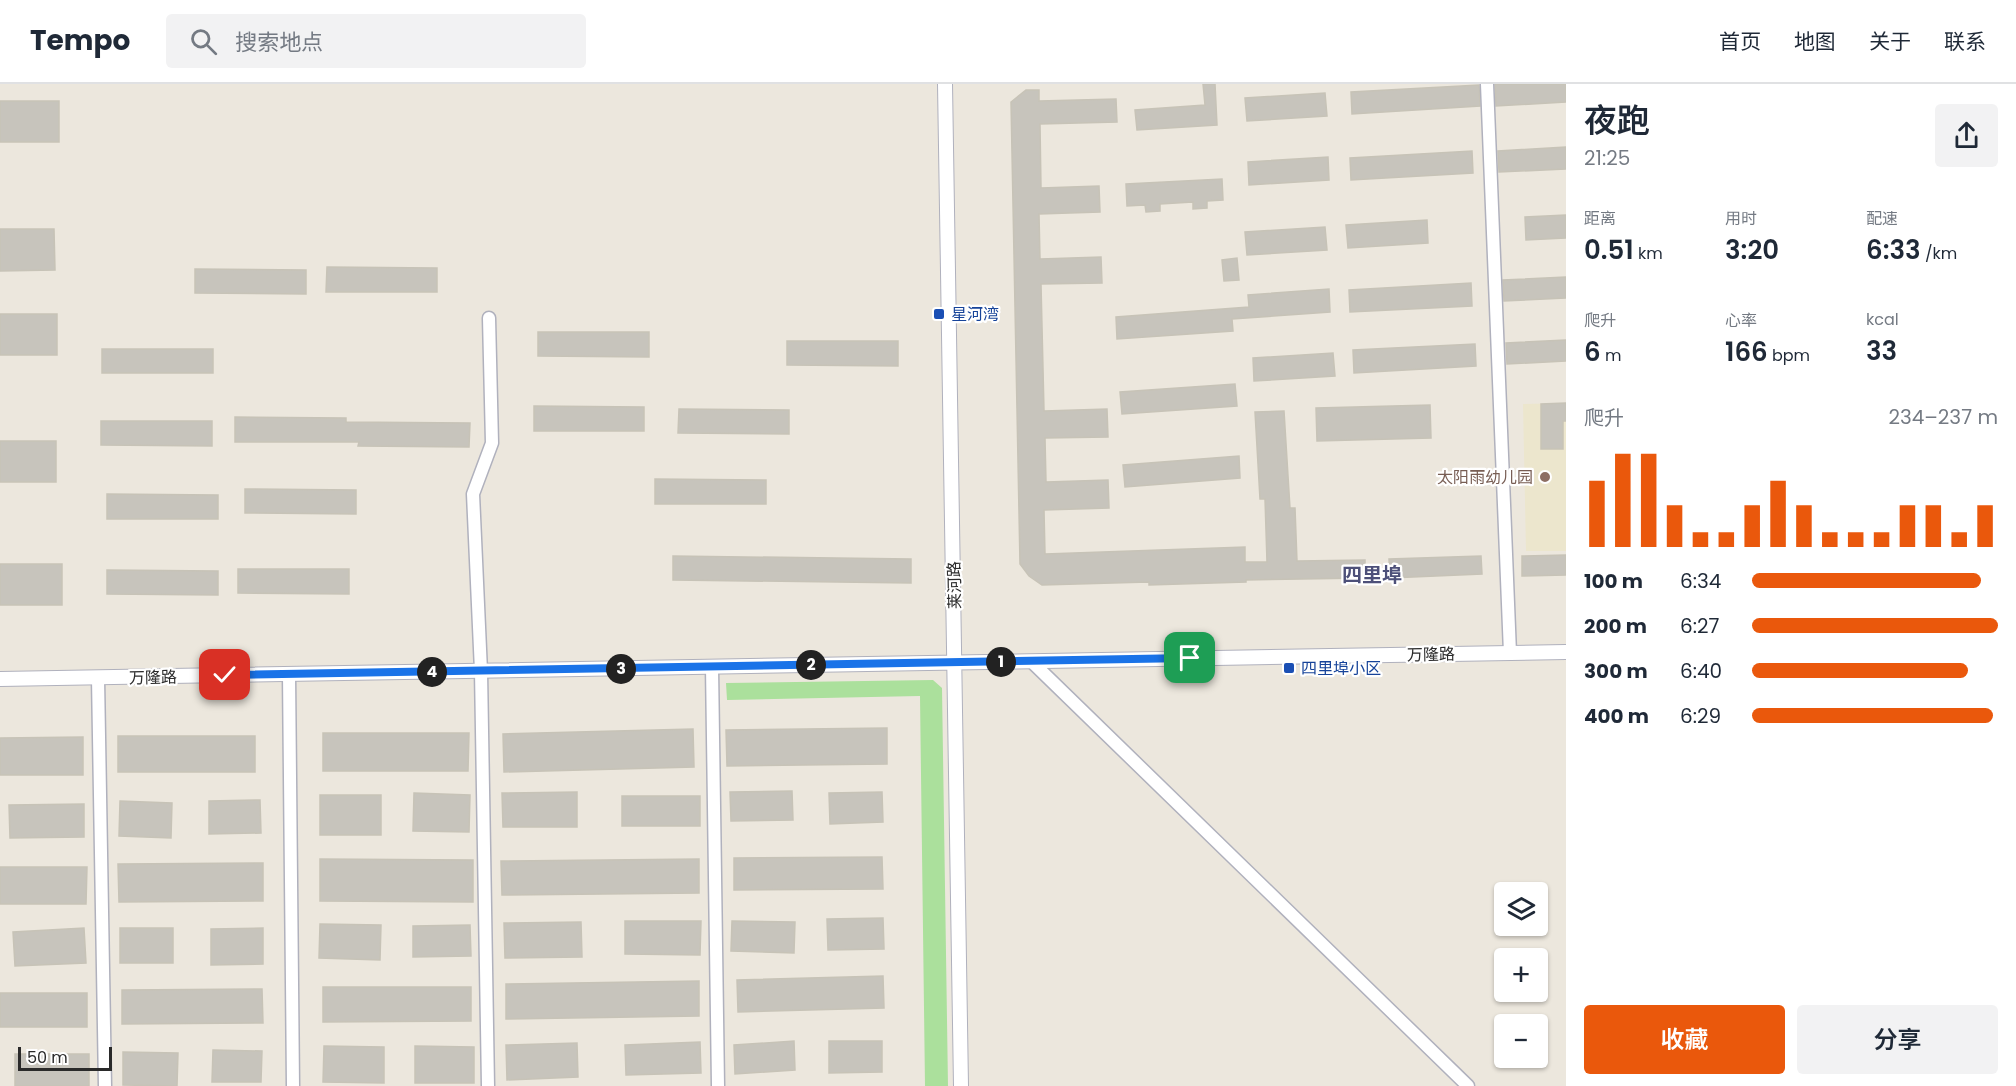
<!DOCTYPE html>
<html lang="zh">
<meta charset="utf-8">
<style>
:root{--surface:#fff;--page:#f2f2f3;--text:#1f2937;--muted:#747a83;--line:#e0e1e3;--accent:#ea580c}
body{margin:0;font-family:Poppins,"Noto Sans SC",sans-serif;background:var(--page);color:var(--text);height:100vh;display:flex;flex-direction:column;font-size:22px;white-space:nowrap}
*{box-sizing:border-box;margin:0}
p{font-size:20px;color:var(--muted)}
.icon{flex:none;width:33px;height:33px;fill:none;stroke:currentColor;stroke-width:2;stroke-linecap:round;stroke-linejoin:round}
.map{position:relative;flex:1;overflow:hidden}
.side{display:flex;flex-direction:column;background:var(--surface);width:450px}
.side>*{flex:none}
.tools{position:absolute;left:1494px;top:798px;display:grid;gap:12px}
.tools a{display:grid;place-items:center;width:54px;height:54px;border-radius:6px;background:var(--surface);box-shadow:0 2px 4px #0004;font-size:30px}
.scale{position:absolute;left:18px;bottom:15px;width:94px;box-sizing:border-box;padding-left:6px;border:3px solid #2a2a2a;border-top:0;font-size:16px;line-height:21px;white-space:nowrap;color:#2a2a2a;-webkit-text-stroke:4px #fff;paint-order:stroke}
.pin{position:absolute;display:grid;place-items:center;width:51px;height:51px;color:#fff;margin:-26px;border-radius:12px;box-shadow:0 3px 9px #0006}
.km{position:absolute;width:30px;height:30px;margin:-15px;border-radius:50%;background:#222;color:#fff;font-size:16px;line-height:30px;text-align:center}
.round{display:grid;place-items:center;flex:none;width:63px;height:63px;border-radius:6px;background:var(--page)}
.headline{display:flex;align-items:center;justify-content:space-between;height:102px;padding:0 18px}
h1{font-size:33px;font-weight:600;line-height:45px}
.stats{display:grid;grid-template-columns:repeat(3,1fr);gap:9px;height:102px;padding:6px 18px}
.stats div{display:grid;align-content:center}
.stats b{font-size:26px;font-weight:600}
.stats small{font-size:16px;font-weight:400}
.stats p{font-size:16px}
.chart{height:168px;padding:12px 18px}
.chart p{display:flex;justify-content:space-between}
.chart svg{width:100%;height:108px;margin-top:6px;stroke:var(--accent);stroke-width:6}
.primary-button{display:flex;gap:12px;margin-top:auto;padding:12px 18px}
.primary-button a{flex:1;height:69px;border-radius:6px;background:var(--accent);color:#fff;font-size:24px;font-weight:600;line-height:69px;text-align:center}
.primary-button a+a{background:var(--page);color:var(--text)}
ul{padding:0 18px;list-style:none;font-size:20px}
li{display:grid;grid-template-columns:96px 72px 1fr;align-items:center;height:45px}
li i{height:15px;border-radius:8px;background:var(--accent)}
header{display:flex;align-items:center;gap:36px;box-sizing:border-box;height:84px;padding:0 30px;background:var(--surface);border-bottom:2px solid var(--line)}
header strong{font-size:28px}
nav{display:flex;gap:33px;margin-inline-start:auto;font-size:21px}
.search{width:420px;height:54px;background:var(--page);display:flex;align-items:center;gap:15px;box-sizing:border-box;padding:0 21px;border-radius:6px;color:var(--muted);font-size:22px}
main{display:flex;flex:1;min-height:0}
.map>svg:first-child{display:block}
.education{fill:#ece6cd}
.green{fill:#abe09c}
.building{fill:#c7c4bc;stroke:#c7c3b7;stroke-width:1.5}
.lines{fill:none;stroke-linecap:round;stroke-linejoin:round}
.minor-casing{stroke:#b0b1bd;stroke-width:15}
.tertiary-casing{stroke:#b0b1bd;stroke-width:16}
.minor{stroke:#fff;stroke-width:12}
.tertiary{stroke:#fff;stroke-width:14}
.route-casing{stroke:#fff;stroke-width:12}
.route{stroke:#1a73e8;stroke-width:8}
.transit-dot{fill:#1a4fb4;stroke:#fff;stroke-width:2}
.education-dot{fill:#8d6e63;stroke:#fff;stroke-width:2}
.labels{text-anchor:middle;stroke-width:4.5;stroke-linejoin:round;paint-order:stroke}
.transit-label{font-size:16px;fill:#164399;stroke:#fff;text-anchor:start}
.education-label{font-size:16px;fill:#785e54;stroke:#fff;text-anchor:end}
.street-label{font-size:16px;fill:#2a2a2a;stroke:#fff}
.quarter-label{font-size:20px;font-weight:bold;fill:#4d5079;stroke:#fff}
</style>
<header>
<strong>Tempo</strong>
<div class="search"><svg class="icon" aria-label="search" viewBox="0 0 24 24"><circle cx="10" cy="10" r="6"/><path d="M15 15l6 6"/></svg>搜索地点</div>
<nav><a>首页</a><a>地图</a><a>关于</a><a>联系</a></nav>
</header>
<main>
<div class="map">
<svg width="1566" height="1002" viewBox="0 0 1566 1002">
<rect width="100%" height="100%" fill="#ece7dd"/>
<path class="education" d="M 1566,319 L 1566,467 L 1526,467 L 1523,320 Z"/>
<path class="green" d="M 933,596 L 942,604 L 948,1002 L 925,1002 L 920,612 L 727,616 L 726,599 Z"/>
<path class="building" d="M 1203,0 L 1215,0 L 1217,41 L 1137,46 L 1135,26 L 1205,21 Z
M 1495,0 L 1566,0 L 1566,18 L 1496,22 Z
M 1479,1 L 1480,22 L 1352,30 L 1351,8 Z
M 1026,6 L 1039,6 L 1039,17 L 1116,15 L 1117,38 L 1040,40 L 1041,104 L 1099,102 L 1100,128 L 1039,130 L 1040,175 L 1101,173 L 1102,199 L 1041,200 L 1044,327 L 1107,325 L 1108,353 L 1045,354 L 1046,398 L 1108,396 L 1109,424 L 1044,426 L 1045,470 L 1245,463 L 1245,478 L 1267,478 L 1265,415 L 1260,415 L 1255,328 L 1284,327 L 1290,424 L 1295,424 L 1297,477 L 1365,476 L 1365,494 L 1246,496 L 1246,498 L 1149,501 L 1149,498 L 1042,501 L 1029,492 L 1020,480 L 1011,18 Z
M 1325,9 L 1327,32 L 1247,37 L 1245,14 Z
M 0,17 L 59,17 L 59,58 L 0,58 Z
M 1566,63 L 1566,85 L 1499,88 L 1498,67 Z
M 1472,67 L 1473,89 L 1351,96 L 1350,74 Z
M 1328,73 L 1329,96 L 1249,101 L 1248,78 Z
M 1222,95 L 1223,116 L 1207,117 L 1207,124 L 1193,125 L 1193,118 L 1160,120 L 1160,127 L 1146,128 L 1145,121 L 1127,122 L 1126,100 Z
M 1566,131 L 1566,154 L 1526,156 L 1525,133 Z
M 1427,136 L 1428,159 L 1348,164 L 1346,141 Z
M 1325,143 L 1327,166 L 1247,171 L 1245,148 Z
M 0,145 L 54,145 L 55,186 L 0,187 Z
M 1237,174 L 1239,196 L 1224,197 L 1222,176 Z
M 327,183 L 437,184 L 437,208 L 326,208 Z
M 195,185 L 306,186 L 306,210 L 195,209 Z
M 1566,193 L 1566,214 L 1504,217 L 1503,196 Z
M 1471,199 L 1472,222 L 1350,228 L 1349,206 Z
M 1329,205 L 1330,228 L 1232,235 L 1233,247 L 1117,255 L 1116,233 L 1249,223 L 1248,211 Z
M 0,230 L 57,230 L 57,271 L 0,271 Z
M 538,248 L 649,248 L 649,273 L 538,272 Z
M 1566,256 L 1566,277 L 1507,280 L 1506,259 Z
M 787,257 L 898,257 L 898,282 L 787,281 Z
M 1475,260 L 1476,282 L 1354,289 L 1353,266 Z
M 102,265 L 213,265 L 213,289 L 102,289 Z
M 1333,269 L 1335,292 L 1254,297 L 1253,274 Z
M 1235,300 L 1237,322 L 1122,330 L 1120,308 Z
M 1566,319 L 1566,337 L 1563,337 L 1563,365 L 1541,365 L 1541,320 Z
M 1430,321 L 1431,354 L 1317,357 L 1316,324 Z
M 534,322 L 644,323 L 644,347 L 534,347 Z
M 679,325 L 789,326 L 789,350 L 678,349 Z
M 235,333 L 346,334 L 346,338 L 470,339 L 469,363 L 358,362 L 359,358 L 235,358 Z
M 101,337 L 212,337 L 212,362 L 101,361 Z
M 0,357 L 56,357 L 56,398 L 0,398 Z
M 1239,372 L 1240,394 L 1125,403 L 1123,381 Z
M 655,395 L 766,396 L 766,420 L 655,420 Z
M 245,405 L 356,406 L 356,430 L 245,429 Z
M 107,410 L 218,411 L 218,435 L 107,435 Z
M 1566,471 L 1566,491 L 1522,492 L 1522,472 Z
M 673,472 L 911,475 L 911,499 L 673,496 Z
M 1481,472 L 1482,490 L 1390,494 L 1389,475 Z
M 0,480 L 62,480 L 62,521 L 0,521 Z
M 238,485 L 349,485 L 349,510 L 238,509 Z
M 107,486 L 218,487 L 218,511 L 107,510 Z
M 887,644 L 887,680 L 727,682 L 726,646 Z
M 693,645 L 694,683 L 504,688 L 503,650 Z
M 323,649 L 469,649 L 468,687 L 323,687 Z
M 118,652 L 255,652 L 255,688 L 118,688 Z
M 83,653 L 83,691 L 0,691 L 0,654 Z
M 792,707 L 793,736 L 731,737 L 730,708 Z
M 577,708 L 577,743 L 503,743 L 502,709 Z
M 882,708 L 883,738 L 830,740 L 829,709 Z
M 414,709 L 470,711 L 469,748 L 413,747 Z
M 320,711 L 381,711 L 381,751 L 320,751 Z
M 622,712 L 700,712 L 700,742 L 622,742 Z
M 260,716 L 261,749 L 209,750 L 209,717 Z
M 120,717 L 172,719 L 171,754 L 119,752 Z
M 84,720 L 84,753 L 10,754 L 9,721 Z
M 882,773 L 883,805 L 734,806 L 734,774 Z
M 320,775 L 473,776 L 473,818 L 320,817 Z
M 699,775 L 699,809 L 502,811 L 501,777 Z
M 263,779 L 263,817 L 119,818 L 118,780 Z
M 0,783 L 87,783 L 86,820 L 0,820 Z
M 883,834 L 884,865 L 828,866 L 827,835 Z
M 625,837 L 701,837 L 700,871 L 625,870 Z
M 732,837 L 795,838 L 794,869 L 731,867 Z
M 581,838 L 582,873 L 505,874 L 504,839 Z
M 320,840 L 381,841 L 380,876 L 319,874 Z
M 470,841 L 471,872 L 413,873 L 413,842 Z
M 84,844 L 86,879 L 15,882 L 13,848 Z
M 120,844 L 173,844 L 173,879 L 120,879 Z
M 263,844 L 263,880 L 211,881 L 211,845 Z
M 883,892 L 884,924 L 738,928 L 737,896 Z
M 699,897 L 699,932 L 506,935 L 506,900 Z
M 323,903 L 471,903 L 471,937 L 323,938 Z
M 262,905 L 263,939 L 122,940 L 122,906 Z
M 0,909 L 87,909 L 87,943 L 0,943 Z
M 794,957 L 795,986 L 735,990 L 734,961 Z
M 829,957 L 882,957 L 882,988 L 829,989 Z
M 700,958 L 701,989 L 626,991 L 625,961 Z
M 577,959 L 578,993 L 507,996 L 506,961 Z
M 324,962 L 384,963 L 384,999 L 323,998 Z
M 415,962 L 474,963 L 474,999 L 415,999 Z
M 213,966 L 262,967 L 261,998 L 212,998 Z
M 123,968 L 178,969 L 177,1002 L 123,1001 Z
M 15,970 L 89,970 L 89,1002 L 15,1002 Z"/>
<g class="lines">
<g class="minor-casing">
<path id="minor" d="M 1487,0 L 1510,569
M 1032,578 L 1468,1002
M 712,583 L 718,1002
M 289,590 L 293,1002
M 98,594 L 105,1002
M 488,1002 L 481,587 L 473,410 L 492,359 L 489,234"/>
</g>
<g class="tertiary-casing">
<path id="tertiary" d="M 945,0 L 961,1002
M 0,595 L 1566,568"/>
</g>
<use href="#minor" class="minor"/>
<use href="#tertiary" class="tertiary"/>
</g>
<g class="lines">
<g class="route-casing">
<path id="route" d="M 225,591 L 1190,574"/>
</g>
<use href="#route" class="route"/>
</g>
<g class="transit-dot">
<rect x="933" y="224" width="12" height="12" rx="3"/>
<rect x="1283" y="578" width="12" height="12" rx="3"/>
</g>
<circle class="education-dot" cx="1545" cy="393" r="6"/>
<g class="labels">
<g class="transit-label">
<text x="951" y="236">星河湾</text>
<text x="1301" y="590">四里埠小区</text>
</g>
<g class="education-label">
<text x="1533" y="399">太阳雨幼儿园</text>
</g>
<g class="street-label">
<text transform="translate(954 501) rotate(-91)" y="6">莱河路</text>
<text transform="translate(1431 570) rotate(-1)" y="6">万隆路</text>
<text transform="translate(153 593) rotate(-1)" y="6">万隆路</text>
</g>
<g class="quarter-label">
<text x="1372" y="498">四里埠</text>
</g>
</g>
</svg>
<div class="tools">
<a><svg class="icon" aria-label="layers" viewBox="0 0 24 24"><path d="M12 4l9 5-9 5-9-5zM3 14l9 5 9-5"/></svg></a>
<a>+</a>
<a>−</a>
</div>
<div class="scale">50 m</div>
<div class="pin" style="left:1190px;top:574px;background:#1e9e55"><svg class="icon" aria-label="arrive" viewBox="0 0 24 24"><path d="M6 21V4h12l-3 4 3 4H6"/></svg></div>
<div class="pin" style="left:225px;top:591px;background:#d93025"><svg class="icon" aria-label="check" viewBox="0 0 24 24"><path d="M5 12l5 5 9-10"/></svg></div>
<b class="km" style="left:1001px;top:578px">1</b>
<b class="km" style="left:811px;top:581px">2</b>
<b class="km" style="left:621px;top:585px">3</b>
<b class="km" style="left:432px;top:588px">4</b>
</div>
<section class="side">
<div class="headline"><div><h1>夜跑</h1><p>21:25</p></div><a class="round"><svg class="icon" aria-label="share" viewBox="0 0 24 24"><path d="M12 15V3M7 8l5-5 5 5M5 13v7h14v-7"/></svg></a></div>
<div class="stats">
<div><p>距离</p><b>0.51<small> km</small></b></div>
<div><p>用时</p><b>3:20</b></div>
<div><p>配速</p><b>6:33<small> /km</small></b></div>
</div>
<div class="stats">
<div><p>爬升</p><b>6<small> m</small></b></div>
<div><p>心率</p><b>166<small> bpm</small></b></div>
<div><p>kcal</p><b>33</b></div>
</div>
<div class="chart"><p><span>爬升</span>234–237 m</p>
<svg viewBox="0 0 160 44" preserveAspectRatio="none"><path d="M5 44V17M15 44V6M25 44V6M35 44V27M45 44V38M55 44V38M65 44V27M75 44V17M85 44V27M95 44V38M105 44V38M115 44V38M125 44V27M135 44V27M145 44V38M155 44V27"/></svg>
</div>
<ul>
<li><b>100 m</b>6:34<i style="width:93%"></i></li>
<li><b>200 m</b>6:27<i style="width:100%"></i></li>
<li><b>300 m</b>6:40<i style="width:88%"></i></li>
<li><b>400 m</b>6:29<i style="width:98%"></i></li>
</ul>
<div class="primary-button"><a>收藏</a><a>分享</a></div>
</section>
</main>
